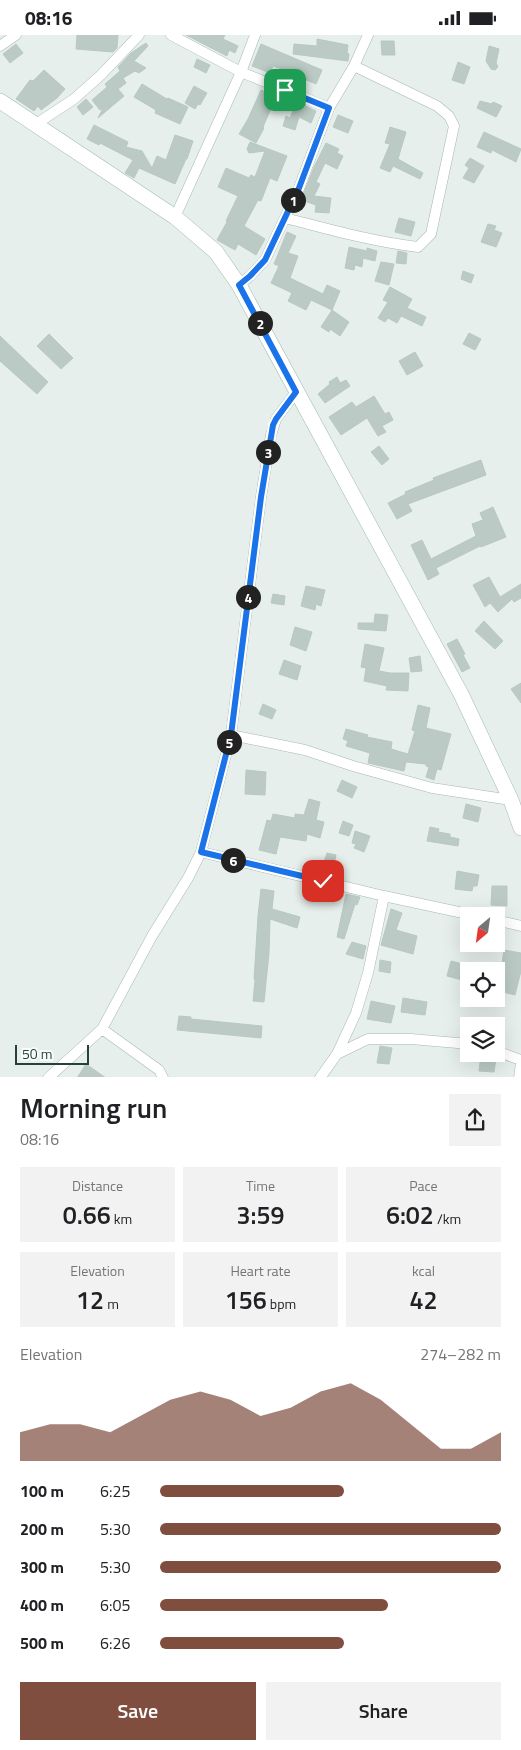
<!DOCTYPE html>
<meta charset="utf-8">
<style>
:root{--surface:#fff;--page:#f2f2f2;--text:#202124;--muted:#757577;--accent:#7f4e3f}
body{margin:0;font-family:"Titillium Web",sans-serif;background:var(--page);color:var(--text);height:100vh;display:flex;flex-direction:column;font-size:19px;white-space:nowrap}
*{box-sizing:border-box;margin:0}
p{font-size:16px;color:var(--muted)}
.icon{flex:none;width:28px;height:28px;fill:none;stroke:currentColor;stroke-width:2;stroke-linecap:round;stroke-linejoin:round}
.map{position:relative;height:1042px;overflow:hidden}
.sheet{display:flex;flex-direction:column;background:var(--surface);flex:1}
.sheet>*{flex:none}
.needle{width:32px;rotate:209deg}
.controls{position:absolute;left:460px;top:872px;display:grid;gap:10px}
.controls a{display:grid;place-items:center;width:45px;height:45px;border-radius:0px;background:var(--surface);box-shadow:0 5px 20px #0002;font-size:25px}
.scale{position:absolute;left:15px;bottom:12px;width:74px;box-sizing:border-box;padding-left:5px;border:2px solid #24423a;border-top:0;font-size:14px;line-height:18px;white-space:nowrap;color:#24423a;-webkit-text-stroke:4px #f7fbf9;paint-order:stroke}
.pin{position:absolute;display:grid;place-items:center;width:42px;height:42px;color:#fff;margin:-21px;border-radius:10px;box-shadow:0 2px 8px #0006}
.km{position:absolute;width:25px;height:25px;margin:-12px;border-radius:50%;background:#222;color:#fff;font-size:14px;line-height:25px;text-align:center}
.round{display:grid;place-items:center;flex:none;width:52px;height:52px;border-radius:0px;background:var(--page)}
.head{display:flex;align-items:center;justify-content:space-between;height:85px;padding:0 20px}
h1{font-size:28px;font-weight:600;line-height:38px}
.figures{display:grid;grid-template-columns:repeat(3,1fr);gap:8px;height:85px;padding:5px 20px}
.figures div{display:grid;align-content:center;border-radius:0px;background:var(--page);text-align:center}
.figures b{font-size:25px;font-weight:600}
.figures small{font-size:14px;font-weight:400}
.figures p{font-size:14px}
.chart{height:140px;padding:10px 20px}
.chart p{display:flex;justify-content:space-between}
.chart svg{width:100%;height:90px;margin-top:5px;fill:var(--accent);opacity:.7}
.action{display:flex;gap:10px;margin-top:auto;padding:10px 20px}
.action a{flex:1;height:58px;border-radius:0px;background:var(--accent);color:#fff;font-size:20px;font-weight:600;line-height:58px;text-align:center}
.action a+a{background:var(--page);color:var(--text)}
ul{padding:0 20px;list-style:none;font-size:16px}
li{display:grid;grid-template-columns:80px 60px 1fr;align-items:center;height:38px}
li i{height:12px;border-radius:6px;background:var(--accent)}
.status{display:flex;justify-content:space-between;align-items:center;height:35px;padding:0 25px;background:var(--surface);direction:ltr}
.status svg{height:14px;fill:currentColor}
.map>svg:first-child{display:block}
.building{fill:#bbcac4;stroke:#b8c9c2}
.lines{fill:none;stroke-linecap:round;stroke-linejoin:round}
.minor-casing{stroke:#a8b8b2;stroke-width:11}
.secondary-casing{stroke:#a4bbb3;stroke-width:16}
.minor{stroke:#fff;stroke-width:10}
.secondary{stroke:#fff;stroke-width:15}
.route-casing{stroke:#fff;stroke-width:10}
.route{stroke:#1a73e8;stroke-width:6}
</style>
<div class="status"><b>08:16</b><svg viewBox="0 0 49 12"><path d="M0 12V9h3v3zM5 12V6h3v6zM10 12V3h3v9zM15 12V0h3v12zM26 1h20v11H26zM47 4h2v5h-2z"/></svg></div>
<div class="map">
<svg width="521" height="1043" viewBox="0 0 521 1043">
<rect width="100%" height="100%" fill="#e6efeb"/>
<path class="building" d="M 77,0 L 118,0 L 117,13 L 113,17 L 76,14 Z
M 186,0 L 225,0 L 223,4 L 238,11 L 235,18 L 229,15 L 227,21 Z
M 317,4 L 348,10 L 347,18 L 349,19 L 348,26 L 293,19 L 294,9 L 317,11 Z
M 381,6 L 394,6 L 395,20 L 382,20 Z
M 146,8 L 148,11 L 134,26 L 146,33 L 139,38 L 135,36 L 123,43 L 126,48 L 118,54 L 124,61 L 98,83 L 103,73 L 100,75 L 92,65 L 107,52 L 105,49 L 120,36 L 118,32 L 131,18 Z
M 16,9 L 23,18 L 10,28 L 3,19 Z
M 261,9 L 322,35 L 316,49 L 299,42 L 300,40 L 273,31 L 270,38 L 252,31 Z
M 489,11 L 499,14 L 496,28 L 498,32 L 495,35 L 491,34 L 486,26 Z
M 197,24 L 210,30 L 206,38 L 194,32 Z
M 458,27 L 470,32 L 464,49 L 452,45 Z
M 44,35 L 65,54 L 57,63 L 41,75 L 38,71 L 34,76 L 16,64 L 30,45 L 33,46 Z
M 142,49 L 167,64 L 168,63 L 188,72 L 180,89 L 155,78 L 156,75 L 134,62 Z
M 194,51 L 207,58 L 200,70 L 198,69 L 195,74 L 185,68 Z
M 261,55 L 276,62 L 263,92 L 264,93 L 256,108 L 239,99 L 248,84 Z
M 86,64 L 93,72 L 83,80 L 77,72 Z
M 480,66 L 492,69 L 493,67 L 502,71 L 496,82 L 477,73 Z
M 297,67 L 316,76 L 311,88 L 299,82 L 295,95 L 283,91 L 286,81 L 290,83 Z
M 338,80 L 353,86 L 348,98 L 333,92 Z
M 94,90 L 128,107 L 126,112 L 142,116 L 152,133 L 157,121 L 166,125 L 175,100 L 193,106 L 187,124 L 186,124 L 175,149 L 139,133 L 134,143 L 125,138 L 133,125 L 100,108 L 99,110 L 87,104 Z
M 390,92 L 406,97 L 398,124 L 423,138 L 420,144 L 393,131 L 390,137 L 380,133 L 390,109 L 385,108 Z
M 484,97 L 521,114 L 516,127 L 492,115 L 491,118 L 477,112 Z
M 250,107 L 287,121 L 277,146 L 270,143 L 261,166 L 258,165 L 244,191 L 265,204 L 256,220 L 238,209 L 235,215 L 217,205 L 227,187 L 226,186 L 238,161 L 218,152 L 226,133 L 249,143 L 251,140 L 255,142 L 265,116 L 249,118 L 247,114 Z
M 326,108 L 339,114 L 337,118 L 343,121 L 337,134 L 325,128 L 316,147 L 320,149 L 314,161 L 331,163 L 329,178 L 315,177 L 316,170 L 301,165 L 314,132 Z
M 470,123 L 484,131 L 474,148 L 463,143 L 469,133 L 465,130 Z
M 399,183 L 415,187 L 411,201 L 395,197 Z
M 488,189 L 496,191 L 494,195 L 502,198 L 496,212 L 481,207 Z
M 287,197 L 296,201 L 288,218 L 298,221 L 290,243 L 323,259 L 327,250 L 340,256 L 332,275 L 311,265 L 306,275 L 288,266 L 292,258 L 271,248 L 279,231 L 274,229 Z
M 349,212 L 367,216 L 367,213 L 377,216 L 375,226 L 363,223 L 362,232 L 355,230 L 354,235 L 345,233 Z
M 398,216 L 407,218 L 406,229 L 396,228 Z
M 381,227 L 394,229 L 389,250 L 375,246 Z
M 463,236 L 474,240 L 471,248 L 461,244 Z
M 390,252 L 412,264 L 407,273 L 426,282 L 422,291 L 401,281 L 397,288 L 388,283 L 385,287 L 378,283 L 388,267 L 383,265 Z
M 332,275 L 349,287 L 340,301 L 330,294 L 329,297 L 321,292 Z
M 469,298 L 481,304 L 475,315 L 463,309 Z
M 49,299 L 73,323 L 61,334 L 37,311 Z
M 0,301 L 48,347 L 37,359 L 0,326 Z
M 415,317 L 423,331 L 407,340 L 399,326 Z
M 337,342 L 340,348 L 346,345 L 350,351 L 325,368 L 318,359 L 330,349 L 329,347 Z
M 374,361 L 385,379 L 389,377 L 393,385 L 382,391 L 386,397 L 378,401 L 367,383 L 341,400 L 329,382 L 352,367 L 356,372 Z
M 379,411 L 389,424 L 382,430 L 371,417 Z
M 481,425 L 486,440 L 408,469 L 412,476 L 397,484 L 388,468 L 406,459 L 405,457 L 434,445 L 433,443 Z
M 493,472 L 506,502 L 481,512 L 480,511 L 436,533 L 439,539 L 428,545 L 411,510 L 422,505 L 431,524 L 476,501 L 472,489 L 483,485 L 480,478 Z
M 489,542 L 500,562 L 521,549 L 521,563 L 514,567 L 512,564 L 498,577 L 490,568 L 485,572 L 473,550 Z
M 306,551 L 325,555 L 321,571 L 316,569 L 315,575 L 301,571 Z
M 273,559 L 285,561 L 284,570 L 271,568 Z
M 375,579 L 388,580 L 386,596 L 358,594 L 358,588 L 374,588 Z
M 484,586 L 503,606 L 495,614 L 475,596 Z
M 295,592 L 312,597 L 306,616 L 290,610 Z
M 457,604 L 465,619 L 463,620 L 470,633 L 462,637 L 447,609 Z
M 365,609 L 384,613 L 379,636 L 390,638 L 409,638 L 408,656 L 386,655 L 387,651 L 364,646 L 366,633 L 361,632 Z
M 420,621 L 422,636 L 411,637 L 409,623 Z
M 284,625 L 301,631 L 297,645 L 279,639 Z
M 521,648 L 521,668 L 511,654 Z
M 263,669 L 276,675 L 272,684 L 259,679 Z
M 418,670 L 430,673 L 426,693 L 451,699 L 441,735 L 437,734 L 434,745 L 426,742 L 429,732 L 426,731 L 426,729 L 406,727 L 404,736 L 368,728 L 370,718 L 346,711 L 348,706 L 343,704 L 346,694 L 368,700 L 367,702 L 392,707 L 391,714 L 408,719 L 415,696 L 412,695 Z
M 246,735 L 266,737 L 265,760 L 245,759 Z
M 342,745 L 357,752 L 352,763 L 337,756 Z
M 309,764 L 320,767 L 316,785 L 324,787 L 320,803 L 307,799 L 306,806 L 280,802 L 276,819 L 259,815 L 267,785 L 271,786 L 273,779 L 295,783 L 295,779 L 304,780 Z
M 466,769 L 481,773 L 478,787 L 463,783 Z
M 343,786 L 353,790 L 349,801 L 339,798 Z
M 430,792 L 439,794 L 438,797 L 450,799 L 450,802 L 459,804 L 458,811 L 427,806 Z
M 355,796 L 370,801 L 364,817 L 354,813 L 356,809 L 352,808 Z
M 327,818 L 336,820 L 334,830 L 324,827 Z
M 457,836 L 479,840 L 477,851 L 473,851 L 472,856 L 455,854 Z
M 492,851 L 507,851 L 507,871 L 491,870 Z
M 261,854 L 274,856 L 272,874 L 300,882 L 297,893 L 270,884 L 269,918 L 264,967 L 253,966 L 255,945 L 254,944 L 258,881 Z
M 346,859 L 360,862 L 357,870 L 355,869 L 344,904 L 337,902 Z
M 391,874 L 402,878 L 396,895 L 417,901 L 413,919 L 381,910 Z
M 352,907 L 366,911 L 363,924 L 346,919 Z
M 504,915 L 521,918 L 521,936 L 515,960 L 499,956 L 505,929 L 502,928 Z
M 380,925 L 391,927 L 390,938 L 379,936 Z
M 451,926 L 466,930 L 462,945 L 447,941 Z
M 403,963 L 427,967 L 425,980 L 401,977 Z
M 371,966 L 395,971 L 391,988 L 367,984 Z
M 179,981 L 191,982 L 191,984 L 262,991 L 261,1003 L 177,995 Z
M 380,1011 L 392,1013 L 389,1029 L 377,1028 Z
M 481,1020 L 496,1023 L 494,1037 L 479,1036 Z
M 86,1029 L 106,1043 L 77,1043 Z"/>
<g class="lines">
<g class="minor-casing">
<path id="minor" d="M 171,0 L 241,37 L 329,73
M 0,11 L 16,0
M 36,89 L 74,64 L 101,40 L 139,0
M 175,182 L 241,37 L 255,0
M 285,183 C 329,194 373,207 418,212 L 431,199 L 454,91 L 449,81 L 437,71 L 354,31
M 239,250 L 250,241 L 265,225 L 299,153 L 329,73 L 354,31 L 368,0
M 231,700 L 305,715 L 353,731 L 432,753 L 511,765
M 201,817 L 384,861 L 477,881
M 496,885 L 521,891
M 102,994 L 159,1035 L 163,1043
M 496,1016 L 521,1025
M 337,1019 L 356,978 L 368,938 L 384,861
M 48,1043 L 102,994 L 152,901 L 188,843 L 201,817 L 231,700 L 261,462 L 271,400 L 276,384 L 296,357
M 320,1043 L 337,1019 L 368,1004 L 411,1004 L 469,1009
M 519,1043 L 521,1028"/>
</g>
<g class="secondary-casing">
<path id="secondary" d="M 0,66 L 175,182 L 216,217 L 239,250 L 461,659 L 511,765 L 521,793"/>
</g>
<use href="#minor" class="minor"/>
<use href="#secondary" class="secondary"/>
</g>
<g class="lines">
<g class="route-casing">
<path id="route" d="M 285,55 L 329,73 L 299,153 L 265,225 L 250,241 L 239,250 L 296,357 L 276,384 L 273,390 L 261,462 L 231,700 L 201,817 L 323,846"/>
</g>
<use href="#route" class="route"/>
</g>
</svg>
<div class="controls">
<a><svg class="needle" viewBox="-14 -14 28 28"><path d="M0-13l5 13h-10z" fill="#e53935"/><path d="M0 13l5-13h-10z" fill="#757577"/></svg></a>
<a><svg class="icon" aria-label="locate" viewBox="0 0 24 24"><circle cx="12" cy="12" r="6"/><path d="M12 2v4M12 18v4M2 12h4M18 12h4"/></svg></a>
<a><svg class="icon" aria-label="layers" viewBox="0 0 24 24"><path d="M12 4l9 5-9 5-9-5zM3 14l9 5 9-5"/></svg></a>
</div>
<div class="scale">50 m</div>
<div class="pin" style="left:285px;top:55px;background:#1e9e55"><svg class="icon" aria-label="arrive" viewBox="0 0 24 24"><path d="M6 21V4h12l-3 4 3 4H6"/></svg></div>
<div class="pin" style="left:323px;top:846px;background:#d93025"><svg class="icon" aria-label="check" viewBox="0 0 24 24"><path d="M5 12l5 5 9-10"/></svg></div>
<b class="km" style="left:293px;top:165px">1</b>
<b class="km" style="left:260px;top:288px">2</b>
<b class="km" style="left:268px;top:417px">3</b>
<b class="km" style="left:248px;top:562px">4</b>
<b class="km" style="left:229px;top:707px">5</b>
<b class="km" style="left:233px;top:825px">6</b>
</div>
<section class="sheet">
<div class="head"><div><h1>Morning run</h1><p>08:16</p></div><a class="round"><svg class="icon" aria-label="share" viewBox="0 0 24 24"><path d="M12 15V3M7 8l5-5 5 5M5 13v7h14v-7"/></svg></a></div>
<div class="figures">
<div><p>Distance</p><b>0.66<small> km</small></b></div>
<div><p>Time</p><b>3:59</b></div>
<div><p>Pace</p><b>6:02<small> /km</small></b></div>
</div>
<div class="figures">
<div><p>Elevation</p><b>12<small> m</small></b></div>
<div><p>Heart rate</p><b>156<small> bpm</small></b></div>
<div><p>kcal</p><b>42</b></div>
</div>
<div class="chart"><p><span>Elevation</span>274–282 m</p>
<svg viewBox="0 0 160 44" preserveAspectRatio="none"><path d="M0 44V30L10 26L20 26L30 30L40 22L50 14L60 10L70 14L80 22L90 18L100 10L110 6L120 14L130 26L140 38L150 38L160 30V44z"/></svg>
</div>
<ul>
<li><b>100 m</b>6:25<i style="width:54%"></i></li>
<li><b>200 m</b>5:30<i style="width:100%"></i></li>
<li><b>300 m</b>5:30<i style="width:100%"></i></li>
<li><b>400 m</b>6:05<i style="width:67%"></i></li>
<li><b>500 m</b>6:26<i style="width:54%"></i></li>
</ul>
<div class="action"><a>Save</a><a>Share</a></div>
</section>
